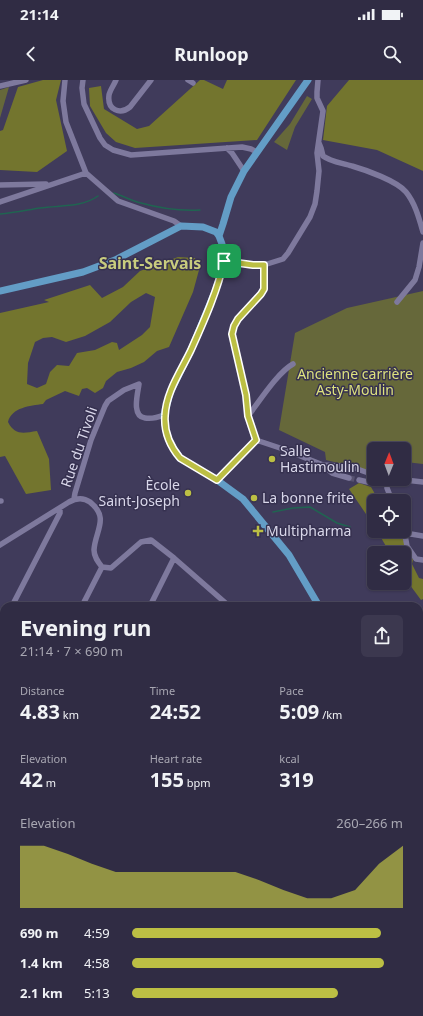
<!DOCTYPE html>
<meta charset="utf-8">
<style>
:root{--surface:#302c44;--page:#3c384f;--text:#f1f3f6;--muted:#a8a7b2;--line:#4b485d;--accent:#bcbf44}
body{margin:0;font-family:"Noto Sans",sans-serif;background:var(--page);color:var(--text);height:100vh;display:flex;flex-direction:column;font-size:15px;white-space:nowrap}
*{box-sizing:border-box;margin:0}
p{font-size:13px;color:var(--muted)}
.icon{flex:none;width:22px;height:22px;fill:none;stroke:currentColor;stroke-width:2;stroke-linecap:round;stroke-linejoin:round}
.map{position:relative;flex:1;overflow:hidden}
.details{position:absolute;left:0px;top:522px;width:423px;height:414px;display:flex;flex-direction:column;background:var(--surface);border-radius:12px 12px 0 0;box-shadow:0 1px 3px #0004,0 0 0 1px var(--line)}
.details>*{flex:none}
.needle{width:26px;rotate:1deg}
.controls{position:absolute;left:367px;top:362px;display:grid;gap:8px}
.controls a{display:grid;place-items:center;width:44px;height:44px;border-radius:6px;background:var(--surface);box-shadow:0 1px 3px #0004,0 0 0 1px var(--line);font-size:20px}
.pin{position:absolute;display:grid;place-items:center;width:34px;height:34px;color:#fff;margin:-17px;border-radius:8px;box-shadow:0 2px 6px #0006}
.round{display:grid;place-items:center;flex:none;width:42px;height:42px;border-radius:6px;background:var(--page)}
.headline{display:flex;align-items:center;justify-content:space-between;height:68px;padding:0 20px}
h1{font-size:22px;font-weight:700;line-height:30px}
.stats{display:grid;grid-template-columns:repeat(3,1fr);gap:6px;height:68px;padding:4px 20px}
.stats div{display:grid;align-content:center}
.stats b{font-size:20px;font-weight:700}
.stats small{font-size:11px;font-weight:400}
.stats p{font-size:11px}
.chart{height:112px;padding:8px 20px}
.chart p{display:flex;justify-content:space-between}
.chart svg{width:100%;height:72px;margin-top:4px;fill:var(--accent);opacity:.7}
ul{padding:0 20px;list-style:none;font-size:13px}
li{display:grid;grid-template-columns:64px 48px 1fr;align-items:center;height:30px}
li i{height:10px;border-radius:5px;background:var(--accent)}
.status{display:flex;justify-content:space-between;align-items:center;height:28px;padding:0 20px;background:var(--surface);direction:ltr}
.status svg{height:11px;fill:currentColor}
header{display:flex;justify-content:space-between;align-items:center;height:52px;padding:0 20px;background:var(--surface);font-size:18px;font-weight:700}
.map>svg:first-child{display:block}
.green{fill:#66683a}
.forest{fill:#73752e;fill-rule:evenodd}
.water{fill:#206451}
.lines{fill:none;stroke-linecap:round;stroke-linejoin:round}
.stream{stroke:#206451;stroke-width:1.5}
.minor-tunnel{stroke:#575270;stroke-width:5.5;stroke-dasharray:5.5 3;stroke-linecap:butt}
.minor{stroke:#7e799d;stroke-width:5.5}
.major{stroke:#639dc6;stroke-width:7}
.rail-casing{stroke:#9693ac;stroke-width:3}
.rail{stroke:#363150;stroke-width:1.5;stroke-dasharray:4.5;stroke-linecap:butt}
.route-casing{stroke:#fff;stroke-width:8}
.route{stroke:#bcbf44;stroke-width:5}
.poi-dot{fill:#bcbf44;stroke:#363150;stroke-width:1.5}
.labels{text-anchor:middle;stroke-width:3;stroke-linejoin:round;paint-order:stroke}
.park-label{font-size:14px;fill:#dee27e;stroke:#363150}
.street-label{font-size:14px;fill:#d9d7ea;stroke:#363150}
.poi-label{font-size:14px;fill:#d9d7ea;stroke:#363150;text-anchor:start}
.quarter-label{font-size:16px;font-weight:bold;fill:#c8cc7e;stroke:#363150}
</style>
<div class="status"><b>21:14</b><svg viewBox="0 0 49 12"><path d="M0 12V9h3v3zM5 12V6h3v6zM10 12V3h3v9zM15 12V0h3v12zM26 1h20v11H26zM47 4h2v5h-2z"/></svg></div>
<header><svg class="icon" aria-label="back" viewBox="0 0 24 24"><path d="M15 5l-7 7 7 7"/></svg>Runloop<svg class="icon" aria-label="search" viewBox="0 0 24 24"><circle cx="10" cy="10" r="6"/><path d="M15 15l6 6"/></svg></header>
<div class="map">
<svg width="423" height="936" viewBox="0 0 423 936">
<rect width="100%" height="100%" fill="#403b5b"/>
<path class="green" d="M 9,7 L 0,38 L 0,10 Z
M 307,16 L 312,19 L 295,47 L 287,70 L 274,62 L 290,44 Z
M 423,211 L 423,384 L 406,382 L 404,384 L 404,369 L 374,369 L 374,391 L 371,391 L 326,380 L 325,372 L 279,350 L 295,253 L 347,228 Z"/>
<path class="forest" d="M 43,0 L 61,0 L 56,20 L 67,71 L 37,92 L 0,90 L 0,51 L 3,50 L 18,7 Z
M 200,0 L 204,0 L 223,9 L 227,0 L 296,0 L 257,60 L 135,68 L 116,62 L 106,53 L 90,26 L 89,8 L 101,6 L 104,29 L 137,49 L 149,46 Z
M 349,0 L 423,0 L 423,91 L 377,70 L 323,60 L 327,26 Z
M 178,177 L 195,178 L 199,190 L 193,212 L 169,267 L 157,271 L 144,282 L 131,288 L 117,292 L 106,301 L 103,308 L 95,313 L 87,308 L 82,309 L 79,316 L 65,311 L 46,320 L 43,324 C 30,326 12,327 8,342 C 15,356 24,353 37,351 L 49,379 L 51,410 L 26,414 L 5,376 L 0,377 L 0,233 L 49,222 L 44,220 L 90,205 L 102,218 L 123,207 L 140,191 ZM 146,213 L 155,217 L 150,247 L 142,255 L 119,270 L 117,263 L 112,262 L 95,270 L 77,273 L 69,286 L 57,285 L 50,292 L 46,304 L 37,308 L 27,304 L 28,283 L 35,262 L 43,258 L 52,257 L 66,262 L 85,256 L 110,242 L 131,222 Z
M 359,403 L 371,407 L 379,421 L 374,421 L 374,434 L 368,437 L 349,409 Z
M 388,451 L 402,451 L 404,461 L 413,480 L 412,484 L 419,498 L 423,499 L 423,519 L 421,520 L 404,497 L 404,473 L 390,473 L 380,456 Z"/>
<path class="water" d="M 0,856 L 4,856 L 4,888 L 0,889 Z
M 419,911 L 423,913 L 423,936 L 379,936 L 368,932 L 419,932 Z"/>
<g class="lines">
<path class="stream" d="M 114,113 C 123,116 132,121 141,123 C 159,128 181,131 200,130
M 0,134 C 14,133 27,130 40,128 C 60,125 81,128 98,116
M 273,432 L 293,428 L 310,427 L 337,443 L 350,447"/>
<path class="minor-tunnel" d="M 349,398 L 359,400"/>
<path class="minor" d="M 65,0 L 63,21 L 66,42 L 86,93 L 118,121 L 174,141 L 181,146
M 83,0 L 82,8 L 84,24 L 100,58 L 105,65 L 113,70 L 131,75 L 242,67 L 251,69 L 257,72
M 116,0 C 114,5 110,10 109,15 C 107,30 120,35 130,27 L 151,0
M 188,0 L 193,3
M 0,6 L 26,0
M 319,63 L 321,68 L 323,76 C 331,82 343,83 352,86 C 366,90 397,101 406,112 C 415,123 419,138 423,152
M 227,68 L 232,73 L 244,91
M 0,105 L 46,104
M 0,122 L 86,93
M 224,181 L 253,185 L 264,185 L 283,179 L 288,173 L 310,137 L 315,124 L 317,111 L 319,91 L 317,73 L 323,31 L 317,18 L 317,12 L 318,0
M 397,222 L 415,200 L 419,187 L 423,163
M 248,336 C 259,322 278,292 293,284
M 256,360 L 248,336 L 246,315 L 232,254 L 233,246 L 238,239 L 264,209 L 264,185
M 256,360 L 283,369 L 323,385 L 340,386
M 323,385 L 332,393 L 349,398
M 349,386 L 374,395
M 387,399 L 387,408 L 392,421
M 396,399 L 423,402
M 217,400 L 256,360
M 359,400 L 372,403 L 381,402 L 389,399
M 74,419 L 75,413 L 91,360 L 105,326 L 108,321 L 124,310 L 139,304 C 138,313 131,336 145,338 C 151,339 159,337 164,335
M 0,421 L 1,421
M 404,450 L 407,466 L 416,479 L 423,480
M 405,453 L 423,456
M 0,465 L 69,422 C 76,418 83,417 90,422 C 110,438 95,451 94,470 C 94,477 98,482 102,487
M 102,487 L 111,488 L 141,462 L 151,460 L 174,478 L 229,526
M 12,526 L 60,433 L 60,428
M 82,526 L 102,487
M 150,526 L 174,478
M 419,544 L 423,542
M 0,549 L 4,541
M 419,588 L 423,587
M 0,792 L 4,792
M 419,835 L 423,836"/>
<path class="major" d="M 219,156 L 223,144 L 231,117 L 244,91 L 308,0
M 0,211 L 83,192 L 115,180 L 181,146 L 203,147 L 216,152 L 219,156 L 222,164 L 224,181 L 222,189 L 216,209 L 191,270 L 170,313 L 164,335 L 166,351 L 170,363 L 180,378 L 217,400 L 243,419 L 289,475 L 319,526
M 0,650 L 4,650
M 419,675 L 423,680
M 419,756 L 423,759"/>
<g class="rail-casing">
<path id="rail" d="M 0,708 L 4,709
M 419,818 L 423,820
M 0,835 L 4,834
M 0,843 L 4,842
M 419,872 L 423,873
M 419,880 L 423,881"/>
</g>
<use href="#rail" class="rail"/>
</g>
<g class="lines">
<g class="route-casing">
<path id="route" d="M 224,181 L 253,185 L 264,185 L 264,209 L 261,214 L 238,239 L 234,246 L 232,254 L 246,315 L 248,336 L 256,360 L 217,400 L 180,378 C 170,366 164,351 165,336 C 166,312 181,291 191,270 C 203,243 218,210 224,181 Z"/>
</g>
<use href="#route" class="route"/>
</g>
<g class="poi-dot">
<circle cx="272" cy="379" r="4"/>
<circle cx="188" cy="413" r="4"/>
<circle cx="254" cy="418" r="4"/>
<path d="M256 445h4v4h4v4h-4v4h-4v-4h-4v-4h4z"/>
</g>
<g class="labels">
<g class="park-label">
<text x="355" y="299">Ancienne carrière<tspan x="355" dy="16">Asty-Moulin</tspan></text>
</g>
<g class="street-label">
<text transform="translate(79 367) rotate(-71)" y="5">Rue du Tivoli</text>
</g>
<g class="poi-label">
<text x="280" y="376">Salle<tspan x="280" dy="16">Hastimoulin</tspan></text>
<text x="180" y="410" text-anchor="end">Ècole<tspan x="180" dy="16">Saint-Joseph</tspan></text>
<text x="262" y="423">La bonne frite</text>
<text x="266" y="456">Multipharma</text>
</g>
<g class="quarter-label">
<text x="150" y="189">Saint-Servais</text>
</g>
</g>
</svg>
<div class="controls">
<a><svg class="needle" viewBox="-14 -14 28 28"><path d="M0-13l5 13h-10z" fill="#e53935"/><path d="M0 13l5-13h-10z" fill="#a8a7b2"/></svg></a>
<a><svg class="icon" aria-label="locate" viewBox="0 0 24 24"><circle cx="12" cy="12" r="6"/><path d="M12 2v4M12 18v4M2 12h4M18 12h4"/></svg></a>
<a><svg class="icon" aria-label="layers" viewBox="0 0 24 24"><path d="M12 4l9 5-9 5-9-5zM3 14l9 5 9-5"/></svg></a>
</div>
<div class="pin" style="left:224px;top:181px;background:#1e9e55"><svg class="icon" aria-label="arrive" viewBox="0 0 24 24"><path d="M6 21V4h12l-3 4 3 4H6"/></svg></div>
<section class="details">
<div class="headline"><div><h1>Evening run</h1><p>21:14 · 7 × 690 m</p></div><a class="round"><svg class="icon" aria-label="share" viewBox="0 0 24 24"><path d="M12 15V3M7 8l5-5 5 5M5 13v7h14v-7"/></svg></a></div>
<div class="stats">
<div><p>Distance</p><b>4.83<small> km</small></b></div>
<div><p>Time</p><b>24:52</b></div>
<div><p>Pace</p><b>5:09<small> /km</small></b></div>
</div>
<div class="stats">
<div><p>Elevation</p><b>42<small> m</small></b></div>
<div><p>Heart rate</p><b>155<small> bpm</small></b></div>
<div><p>kcal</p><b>319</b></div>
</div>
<div class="chart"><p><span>Elevation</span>260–266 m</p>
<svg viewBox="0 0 160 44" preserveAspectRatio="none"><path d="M0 44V6L10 6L20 11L30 17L40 22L50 22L60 22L70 22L80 22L90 22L100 27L110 33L120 38L130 38L140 33L150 17L160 6V44z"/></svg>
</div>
<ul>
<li><b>690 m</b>4:59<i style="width:92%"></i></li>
<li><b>1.4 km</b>4:58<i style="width:93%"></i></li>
<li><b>2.1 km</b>5:13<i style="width:76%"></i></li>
</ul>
</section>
</div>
